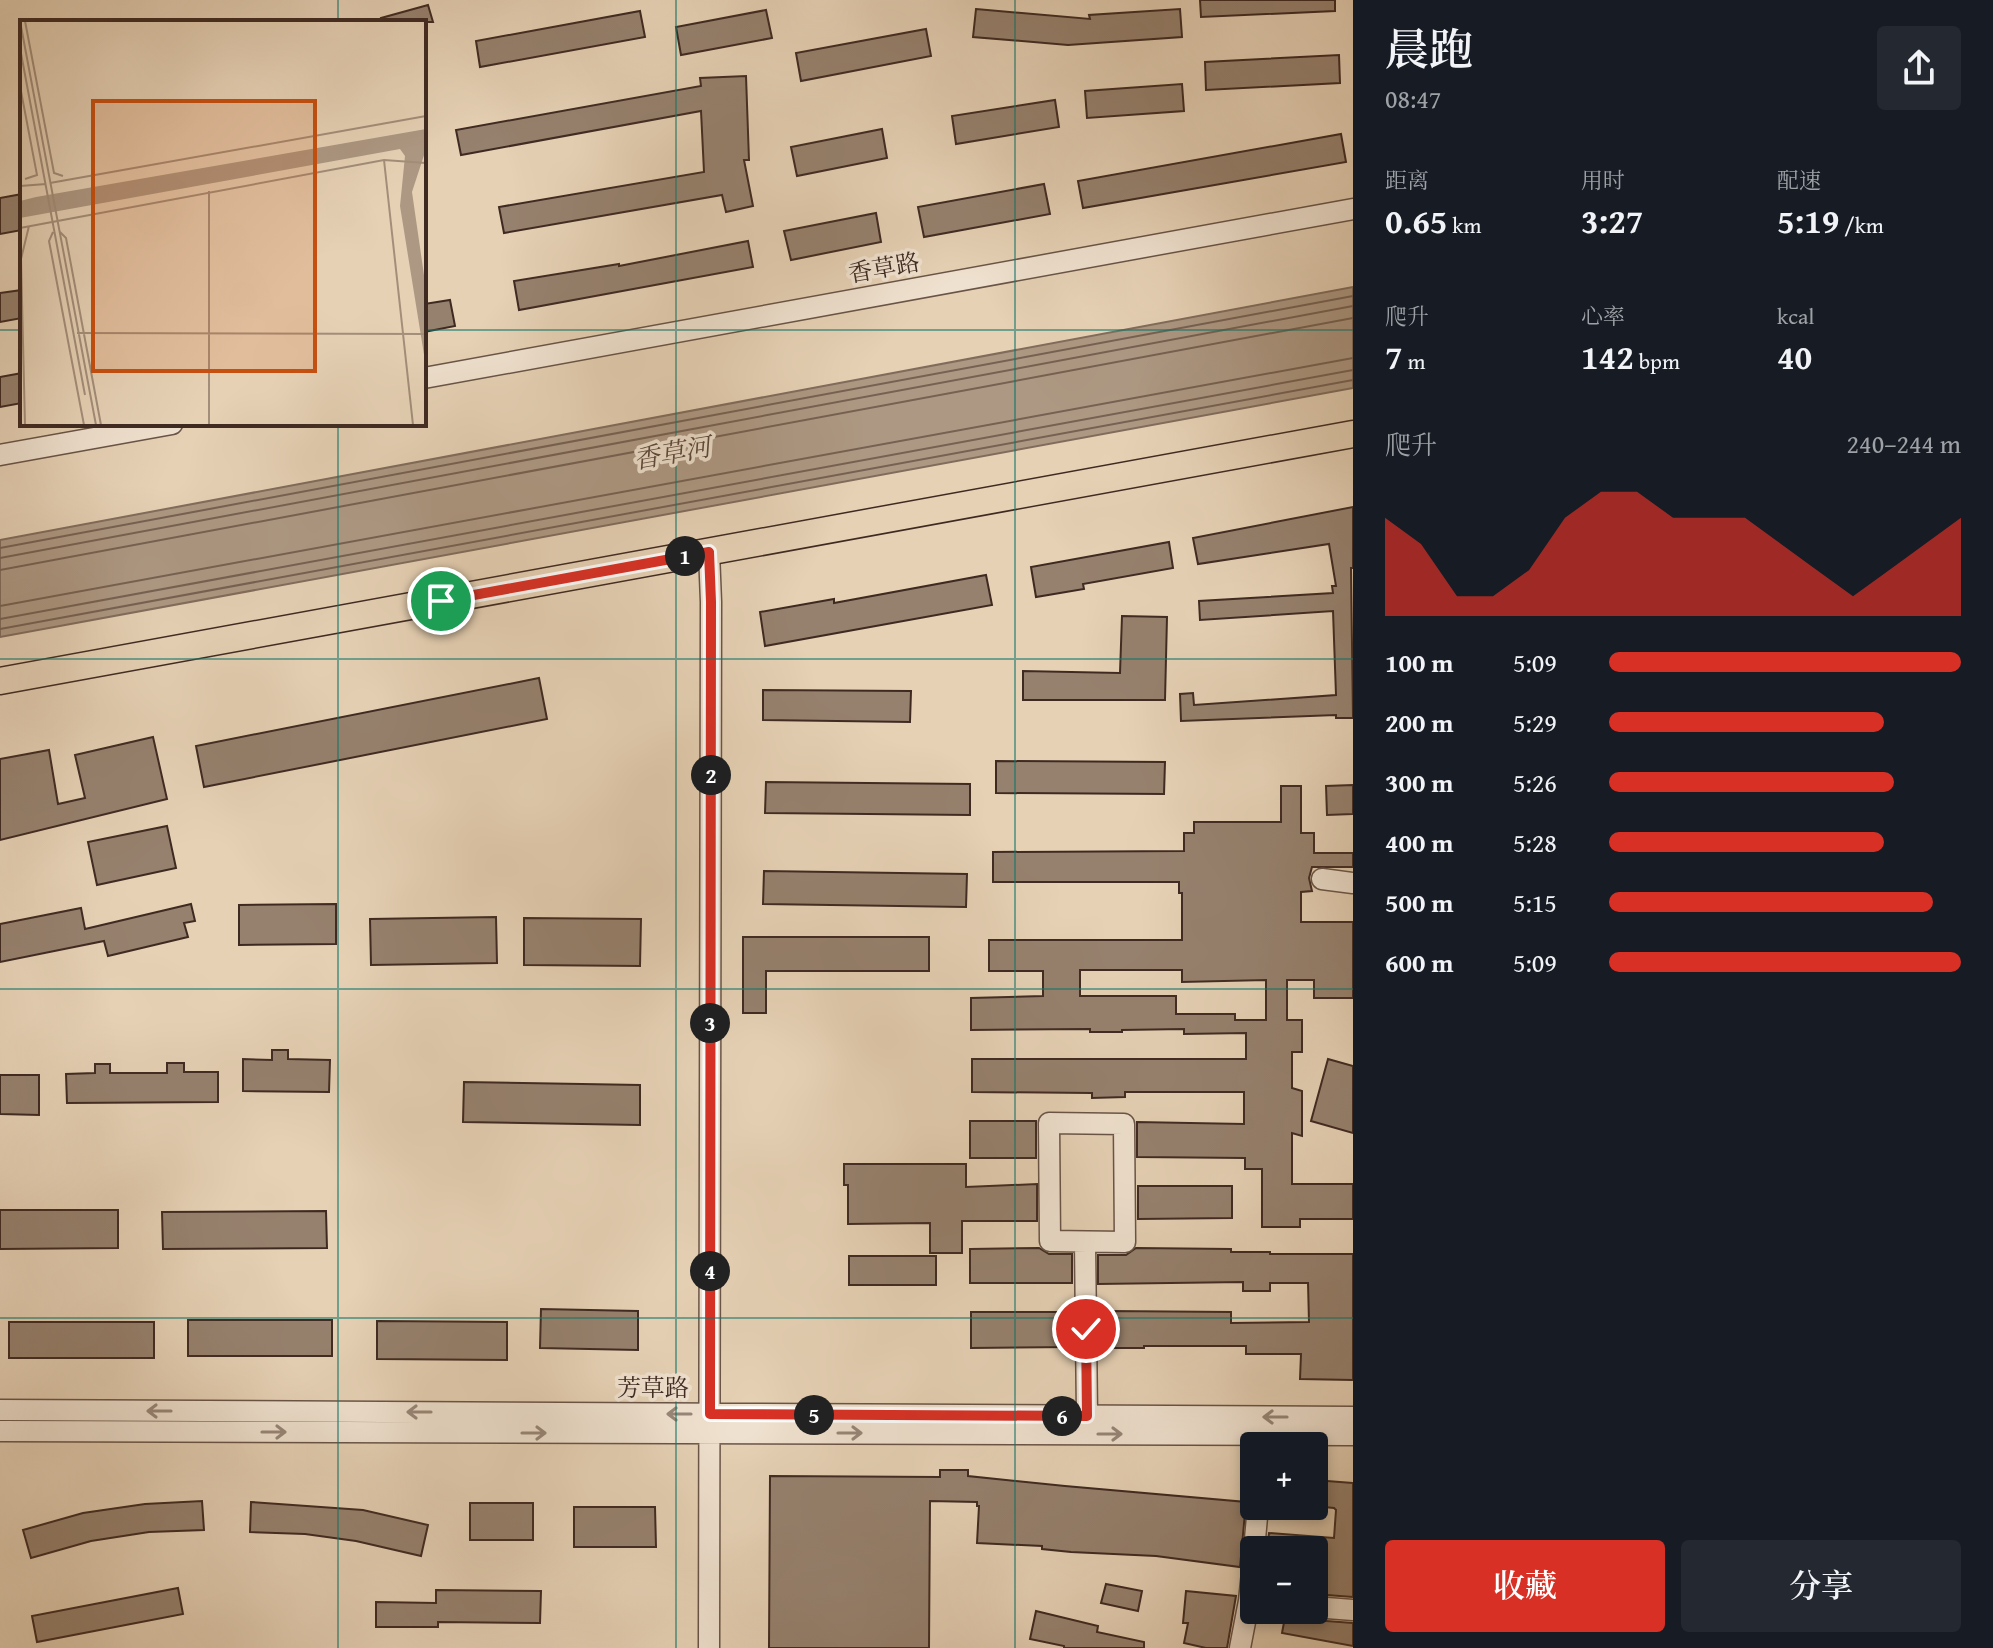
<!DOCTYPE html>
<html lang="zh">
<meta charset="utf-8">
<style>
:root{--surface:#171b24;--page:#242831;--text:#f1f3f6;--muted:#9ea1a6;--accent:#d93025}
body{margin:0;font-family:"Gentium Book Plus","Noto Serif SC",serif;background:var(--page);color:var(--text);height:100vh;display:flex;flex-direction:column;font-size:30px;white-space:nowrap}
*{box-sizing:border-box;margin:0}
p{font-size:26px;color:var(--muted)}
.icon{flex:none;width:44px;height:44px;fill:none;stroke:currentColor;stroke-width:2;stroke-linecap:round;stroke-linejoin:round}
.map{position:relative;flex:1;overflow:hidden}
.panel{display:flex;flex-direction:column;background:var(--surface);width:640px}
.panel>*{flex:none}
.fabs{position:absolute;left:1240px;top:1432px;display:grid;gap:16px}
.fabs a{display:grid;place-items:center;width:88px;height:88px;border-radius:8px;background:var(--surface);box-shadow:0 4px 12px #0003;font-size:40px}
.pin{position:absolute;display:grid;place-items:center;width:68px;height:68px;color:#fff;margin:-34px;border:4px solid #fff;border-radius:50%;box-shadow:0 2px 8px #0007}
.km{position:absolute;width:40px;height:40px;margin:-20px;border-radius:50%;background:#222;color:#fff;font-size:22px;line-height:40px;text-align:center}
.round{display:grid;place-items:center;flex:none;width:84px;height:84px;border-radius:8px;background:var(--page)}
.headline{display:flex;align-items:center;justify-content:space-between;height:136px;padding:0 32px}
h1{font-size:44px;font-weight:600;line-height:60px}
.metrics{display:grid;grid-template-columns:repeat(3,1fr);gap:12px;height:136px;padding:8px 32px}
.metrics div{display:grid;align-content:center}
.metrics b{font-size:34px;font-weight:600}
.metrics small{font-size:22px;font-weight:400}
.metrics p{font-size:22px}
.chart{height:224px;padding:16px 32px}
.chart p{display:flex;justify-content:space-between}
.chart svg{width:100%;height:144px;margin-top:8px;fill:var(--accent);opacity:.7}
.cta{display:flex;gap:16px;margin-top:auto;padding:16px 32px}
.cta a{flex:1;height:92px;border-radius:8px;background:var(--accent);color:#fff;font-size:32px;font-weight:600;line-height:92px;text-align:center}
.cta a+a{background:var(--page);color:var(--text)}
ul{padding:0 32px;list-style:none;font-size:26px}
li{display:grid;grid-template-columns:128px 96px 1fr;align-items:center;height:60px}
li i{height:20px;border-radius:10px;background:var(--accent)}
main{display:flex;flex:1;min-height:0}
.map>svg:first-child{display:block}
.water{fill:#ad9883;stroke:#816c5c;stroke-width:2}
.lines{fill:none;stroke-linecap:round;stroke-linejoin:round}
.shore{stroke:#766152;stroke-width:2}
.building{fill:#96816e;stroke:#3f2a22;stroke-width:2;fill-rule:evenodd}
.minor-casing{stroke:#695447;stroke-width:23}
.major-casing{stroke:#3f2a22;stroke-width:29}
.minor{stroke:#efe1cf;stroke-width:20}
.major{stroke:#e6d1b5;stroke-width:26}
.oneway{stroke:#978678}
.route-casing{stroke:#fff;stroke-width:16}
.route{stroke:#d93025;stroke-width:10}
.grid{fill:none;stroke:#0f766e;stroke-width:2;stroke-opacity:0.55}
.labels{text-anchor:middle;stroke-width:7;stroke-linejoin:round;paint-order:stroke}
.street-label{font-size:24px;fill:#3f2a22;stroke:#efe1cf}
.water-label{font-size:26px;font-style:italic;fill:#5a463a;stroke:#efe1cf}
.inset-road{fill:none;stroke:#a38e7a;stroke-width:2}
.view{fill:#c65010;fill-opacity:0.15;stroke:#c65010;stroke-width:4}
.inset-edge{fill:none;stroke:#3f2a22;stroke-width:4}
</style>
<main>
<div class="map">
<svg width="1353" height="1648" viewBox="0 0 1353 1648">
<rect width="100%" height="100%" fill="#e6d1b5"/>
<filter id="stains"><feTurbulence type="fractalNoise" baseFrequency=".0025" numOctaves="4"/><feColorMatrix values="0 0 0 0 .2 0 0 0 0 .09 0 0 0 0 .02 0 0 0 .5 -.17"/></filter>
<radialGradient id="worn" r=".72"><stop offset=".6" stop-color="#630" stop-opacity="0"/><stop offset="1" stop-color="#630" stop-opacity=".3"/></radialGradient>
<path class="water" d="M 1353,287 L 1353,388 L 0,637 L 0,540 Z"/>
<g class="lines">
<path class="shore" d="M 0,548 L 1353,296
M 0,558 L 1353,306
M 0,570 L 1353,318
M 0,606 L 1353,358
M 0,619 L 1353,370
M 0,629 L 1353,380"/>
</g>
<path class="building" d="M 1200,0 L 1335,0 L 1335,11 L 1201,17 Z
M 428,5 L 433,22 L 382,22 L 381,18 Z
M 976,9 L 1090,19 L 1089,15 L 1180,9 L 1182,37 L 1068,45 L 973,37 Z
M 766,10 L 772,38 L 681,55 L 676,27 Z
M 640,11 L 645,37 L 480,67 L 476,41 Z
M 926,29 L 931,56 L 801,81 L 796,53 Z
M 1339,55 L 1340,83 L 1206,90 L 1205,62 Z
M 746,76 L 749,160 L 744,160 L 753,206 L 726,212 L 722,195 L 504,233 L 499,207 L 704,172 L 701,111 L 461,155 L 456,130 L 701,86 L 700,78 Z
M 1182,84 L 1184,111 L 1087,118 L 1085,91 Z
M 1055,100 L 1059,127 L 956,144 L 952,116 Z
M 882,129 L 887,158 L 797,176 L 791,147 Z
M 1341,134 L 1346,162 L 1083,208 L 1078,181 Z
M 1044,184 L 1050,214 L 924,237 L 918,207 Z
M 22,194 L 22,230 L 0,234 L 0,198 Z
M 876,213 L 881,242 L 791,260 L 784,231 Z
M 748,241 L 753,267 L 519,310 L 514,281 L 619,264 L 619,266 Z
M 22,290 L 22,318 L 0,322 L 0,293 Z
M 450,300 L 455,326 L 424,332 L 424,304 Z
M 22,373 L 22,403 L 0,407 L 0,377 Z
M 1353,507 L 1353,568 L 1351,568 L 1353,718 L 1336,718 L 1336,715 L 1181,721 L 1180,694 L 1193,693 L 1194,705 L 1336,695 L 1333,611 L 1200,620 L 1199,601 L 1333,593 L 1332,586 L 1336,586 L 1329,544 L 1198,564 L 1193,538 Z
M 1169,542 L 1173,568 L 1083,584 L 1084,589 L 1036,597 L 1031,567 Z
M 986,575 L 992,605 L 765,646 L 760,612 L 834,599 L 834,603 Z
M 1122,616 L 1167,617 L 1165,700 L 1023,700 L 1023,671 L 1120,673 Z
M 539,678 L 547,719 L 204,787 L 196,746 Z
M 763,690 L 911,691 L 910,722 L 763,720 Z
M 153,737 L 167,799 L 0,840 L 0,759 L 49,750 L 58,804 L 85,798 L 75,755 Z
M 996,761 L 1165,762 L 1164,794 L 996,793 Z
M 766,782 L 970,784 L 970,815 L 765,813 Z
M 1353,785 L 1353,814 L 1327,815 L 1326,786 Z
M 1281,786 L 1301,786 L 1301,833 L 1314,833 L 1314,853 L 1353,853 L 1353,867 L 1312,867 L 1309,878 L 1312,891 L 1301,892 L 1301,922 L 1353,922 L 1353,998 L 1314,998 L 1314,980 L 1287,980 L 1287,1020 L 1302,1020 L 1302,1052 L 1292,1052 L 1292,1088 L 1302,1091 L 1302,1136 L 1292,1133 L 1292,1184 L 1353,1184 L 1353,1219 L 1300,1219 L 1300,1227 L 1262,1227 L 1262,1169 L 1245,1169 L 1245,1158 L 1137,1157 L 1137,1122 L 1244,1124 L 1244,1092 L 1125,1092 L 1125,1097 L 1092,1098 L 1092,1093 L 972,1092 L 972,1059 L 1246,1059 L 1246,1033 L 1184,1034 L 1184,1029 L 1122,1030 L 1122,1032 L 1090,1032 L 1090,1029 L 971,1030 L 971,998 L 1043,996 L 1043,971 L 989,971 L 989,940 L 1182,940 L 1182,893 L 1179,893 L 1179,882 L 993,882 L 993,852 L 1184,851 L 1184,833 L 1194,833 L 1194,822 L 1281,822 ZM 1080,970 L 1182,970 L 1182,982 L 1266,980 L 1266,1020 L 1235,1020 L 1235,1014 L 1176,1014 L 1176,996 L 1080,996 Z
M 167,826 L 176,868 L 97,885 L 88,842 Z
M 764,871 L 967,874 L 966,907 L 763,904 Z
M 191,904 L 195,921 L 184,923 L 188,937 L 108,956 L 104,941 L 0,962 L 0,924 L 81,908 L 85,929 Z
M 336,904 L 336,944 L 239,945 L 239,905 Z
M 496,917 L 497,963 L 371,965 L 370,919 Z
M 524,918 L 641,919 L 640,966 L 524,965 Z
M 743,937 L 929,937 L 929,971 L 766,971 L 766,1013 L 743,1013 Z
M 272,1050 L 288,1050 L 288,1059 L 330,1060 L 329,1092 L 243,1091 L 243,1059 L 272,1060 Z
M 1328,1059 L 1353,1066 L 1353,1133 L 1311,1121 Z
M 167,1063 L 184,1063 L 184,1072 L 218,1072 L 218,1102 L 67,1103 L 66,1074 L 95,1073 L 95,1064 L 110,1064 L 110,1073 L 167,1073 Z
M 0,1075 L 39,1075 L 39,1115 L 0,1114 Z
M 464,1082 L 640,1085 L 640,1125 L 463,1122 Z
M 970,1121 L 1036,1121 L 1036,1158 L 970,1158 Z
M 844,1164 L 966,1164 L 966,1187 L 1037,1184 L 1037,1221 L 962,1221 L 962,1253 L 930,1253 L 930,1223 L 848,1224 L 848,1185 L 844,1185 Z
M 1138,1186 L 1232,1186 L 1232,1218 L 1138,1219 Z
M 0,1210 L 118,1210 L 118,1248 L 0,1249 Z
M 326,1211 L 327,1248 L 163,1249 L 162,1212 Z
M 1136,1248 L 1231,1249 L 1231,1252 L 1270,1252 L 1270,1254 L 1353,1254 L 1353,1380 L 1300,1379 L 1301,1354 L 1246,1354 L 1246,1346 L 1144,1346 L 1144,1348 L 1109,1348 L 1109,1311 L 1231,1312 L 1231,1323 L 1309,1322 L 1308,1283 L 1270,1283 L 1270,1291 L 1243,1291 L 1243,1282 L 1098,1284 L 1098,1255 L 1126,1255 Z
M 970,1249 L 1039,1248 L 1049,1254 L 1072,1254 L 1072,1283 L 970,1283 Z
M 849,1256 L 936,1256 L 936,1285 L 849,1285 Z
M 541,1309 L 638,1311 L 638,1350 L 540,1348 Z
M 971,1312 L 1073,1312 L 1073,1347 L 971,1348 Z
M 188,1320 L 332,1320 L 332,1356 L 188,1356 Z
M 377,1321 L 507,1322 L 507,1360 L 377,1359 Z
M 9,1322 L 154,1322 L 154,1358 L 9,1358 Z
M 940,1470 L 968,1470 L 968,1476 L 1065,1486 L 1246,1502 L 1240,1567 L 1156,1556 L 1071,1552 L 1042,1549 L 1042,1546 L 977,1543 L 979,1506 L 977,1506 L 977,1502 L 930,1501 L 929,1648 L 769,1648 L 770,1476 L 940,1477 Z
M 1314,1480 L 1353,1483 L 1353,1597 L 1314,1594 L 1314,1550 L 1267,1550 L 1269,1533 L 1334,1538 L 1336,1510 L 1334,1508 L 1314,1506 Z
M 202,1501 L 204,1530 L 149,1532 L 91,1541 L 31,1558 L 23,1530 L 83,1513 L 145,1504 Z
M 251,1502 L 363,1510 L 428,1525 L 421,1556 L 356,1541 L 305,1534 L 250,1532 Z
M 470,1503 L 533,1503 L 533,1540 L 470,1540 Z
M 574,1507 L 655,1507 L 656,1547 L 574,1547 Z
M 1106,1584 L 1142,1591 L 1138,1611 L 1101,1603 Z
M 178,1588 L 183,1614 L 37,1642 L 32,1616 Z
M 436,1590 L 541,1591 L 540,1623 L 438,1622 L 438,1627 L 376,1627 L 376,1602 L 436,1603 Z
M 1186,1591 L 1236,1596 L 1227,1648 L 1206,1648 L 1184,1643 L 1188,1623 L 1183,1623 Z
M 1036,1611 L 1098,1626 L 1097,1632 L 1144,1642 L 1144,1648 L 1064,1648 L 1064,1646 L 1030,1639 Z
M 1286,1612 L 1313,1620 L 1353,1623 L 1353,1646 L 1282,1633 Z"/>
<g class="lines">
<g class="minor-casing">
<path id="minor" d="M 424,378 L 1353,209
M 0,455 L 172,424
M 709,552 L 711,602 L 709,1648
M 1322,879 L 1353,883
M 1049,1123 L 1124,1124 L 1125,1242 L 1050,1241 Z
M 1085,1242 L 1087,1416
M 0,1410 L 1353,1417
M 0,1431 L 1353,1435
M 1254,1550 L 1258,1506
M 1249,1601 L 1254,1554
M 1314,1607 L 1353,1610
M 1240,1648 L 1249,1601 L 1254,1602"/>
</g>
<g class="major-casing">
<path id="major" d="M 0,681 L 1353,434"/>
</g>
<use href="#minor" class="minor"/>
<use href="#major" class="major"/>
</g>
<defs><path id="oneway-shaft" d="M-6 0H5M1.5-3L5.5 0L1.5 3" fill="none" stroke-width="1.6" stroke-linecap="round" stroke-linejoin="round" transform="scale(2)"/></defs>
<g class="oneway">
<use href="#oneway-shaft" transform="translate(159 1411) rotate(-180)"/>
<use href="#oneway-shaft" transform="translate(419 1412) rotate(-180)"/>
<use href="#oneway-shaft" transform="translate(679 1414) rotate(-180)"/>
<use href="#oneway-shaft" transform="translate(1275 1417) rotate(-180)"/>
<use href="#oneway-shaft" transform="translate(274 1432)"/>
<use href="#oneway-shaft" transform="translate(534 1433)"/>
<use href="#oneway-shaft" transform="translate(850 1433)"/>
<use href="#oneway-shaft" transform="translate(1110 1434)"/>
</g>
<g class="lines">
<g class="route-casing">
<path id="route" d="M 441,601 L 709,552 L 711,602 L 710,1414 L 1087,1416 L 1086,1329"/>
</g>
<use href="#route" class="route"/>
</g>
<path class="grid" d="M 338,0 L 338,22M 676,0 L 676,1648M 1015,0 L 1015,1648M 0,330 L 22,330M 424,330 L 1353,330M 338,424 L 338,1648M 0,659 L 1353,659M 0,989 L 1353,989M 0,1318 L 1353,1318"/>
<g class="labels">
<g class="street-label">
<text transform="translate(884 268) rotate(-10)" y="8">香草路</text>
<text x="653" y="1396">芳草路</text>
</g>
<g class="water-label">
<text transform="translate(672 453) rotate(-10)" y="9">香草河</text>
</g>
</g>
<g transform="translate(20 20)">
<rect width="406" height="406" fill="#e6d1b5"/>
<path d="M 406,109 L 406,129 L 392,172 L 406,269 L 406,347 L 380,186 L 385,136 L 380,129 L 0,198 L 0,181 L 16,177 Z" fill="#ad9883"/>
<path class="inset-road" d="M 0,1 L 76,405M 5,1 L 34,153 L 43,156M 0,28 L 65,375M 0,66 L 17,155 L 5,159M 364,140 L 393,405M 30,163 L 406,96M 0,166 L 26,164M 189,171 L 189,405M 0,208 L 364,140 L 406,143M 33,212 L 29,221 L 64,405M 40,212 L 46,218 L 81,405M 57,313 L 406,314M 5,405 L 1,239 L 9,206"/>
<path class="view" d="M 73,81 L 295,81 L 295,351 L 73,351 Z"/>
<rect width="406" height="406" class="inset-edge"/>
</g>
<rect width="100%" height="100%" filter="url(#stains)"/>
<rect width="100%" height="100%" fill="url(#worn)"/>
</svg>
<div class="fabs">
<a>+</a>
<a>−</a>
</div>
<div class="pin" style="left:441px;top:601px;background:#1e9e55"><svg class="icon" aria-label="arrive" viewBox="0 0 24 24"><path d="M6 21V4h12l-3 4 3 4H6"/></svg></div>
<div class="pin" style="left:1086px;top:1329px;background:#d93025"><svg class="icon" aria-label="check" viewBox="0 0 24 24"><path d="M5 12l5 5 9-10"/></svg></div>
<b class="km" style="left:685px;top:556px">1</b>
<b class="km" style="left:711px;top:775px">2</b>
<b class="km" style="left:710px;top:1023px">3</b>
<b class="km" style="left:710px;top:1271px">4</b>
<b class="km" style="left:814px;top:1415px">5</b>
<b class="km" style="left:1062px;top:1416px">6</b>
</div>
<section class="panel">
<div class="headline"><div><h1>晨跑</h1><p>08:47</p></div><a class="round"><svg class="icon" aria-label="share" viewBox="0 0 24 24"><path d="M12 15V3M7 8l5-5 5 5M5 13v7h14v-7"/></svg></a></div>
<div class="metrics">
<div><p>距离</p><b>0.65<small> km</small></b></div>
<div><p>用时</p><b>3:27</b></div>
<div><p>配速</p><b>5:19<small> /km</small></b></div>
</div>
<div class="metrics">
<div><p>爬升</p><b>7<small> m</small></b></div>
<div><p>心率</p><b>142<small> bpm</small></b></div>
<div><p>kcal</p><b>40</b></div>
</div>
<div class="chart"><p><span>爬升</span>240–244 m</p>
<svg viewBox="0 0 160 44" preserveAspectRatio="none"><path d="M0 44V14L10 22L20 38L30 38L40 30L50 14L60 6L70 6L80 14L90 14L100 14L110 22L120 30L130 38L140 30L150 22L160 14V44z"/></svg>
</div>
<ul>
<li><b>100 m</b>5:09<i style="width:100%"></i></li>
<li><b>200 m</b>5:29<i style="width:78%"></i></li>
<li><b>300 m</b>5:26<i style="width:81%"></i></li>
<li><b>400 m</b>5:28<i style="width:78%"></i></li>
<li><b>500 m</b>5:15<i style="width:92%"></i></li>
<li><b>600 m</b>5:09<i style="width:100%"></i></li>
</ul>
<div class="cta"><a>收藏</a><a>分享</a></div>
</section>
</main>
